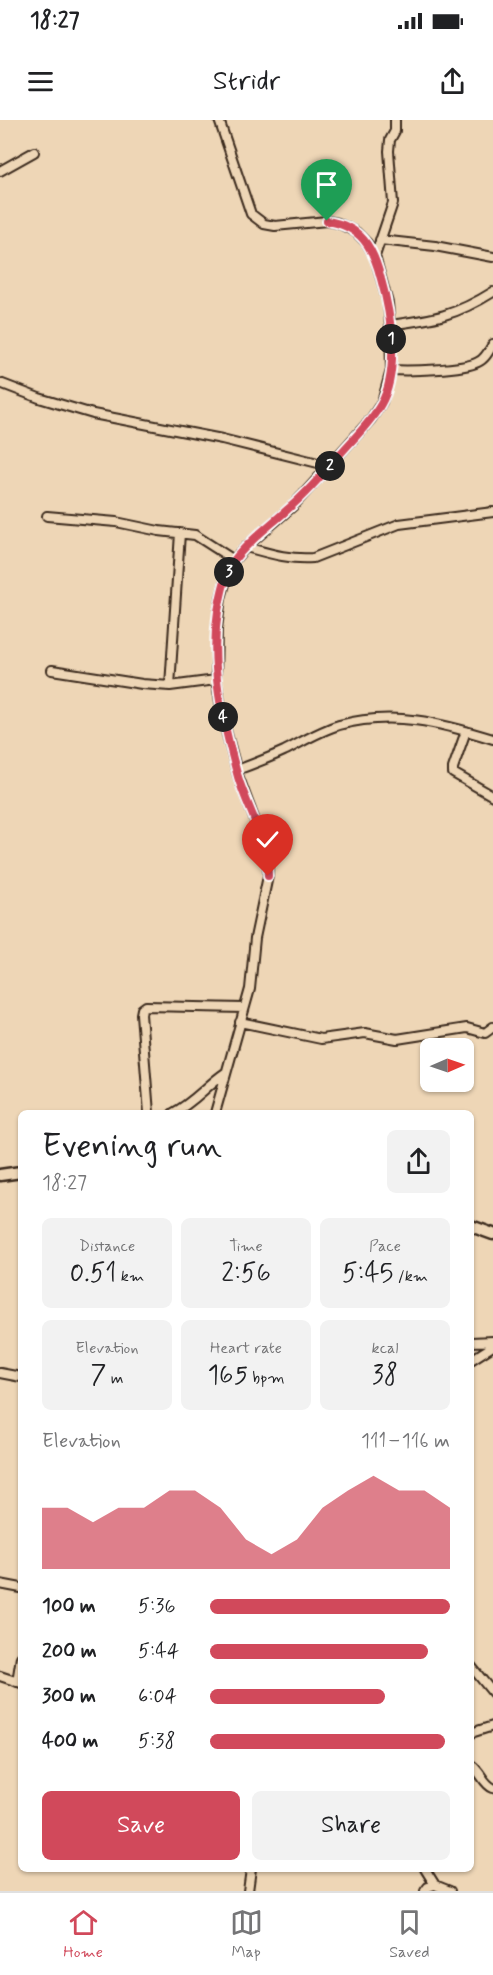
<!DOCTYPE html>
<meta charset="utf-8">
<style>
:root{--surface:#fff;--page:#f2f2f2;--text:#202124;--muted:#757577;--line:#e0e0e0;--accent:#d1495b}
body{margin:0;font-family:Mynerve,sans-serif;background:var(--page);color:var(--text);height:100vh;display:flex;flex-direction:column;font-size:22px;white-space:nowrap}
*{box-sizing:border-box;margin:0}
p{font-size:20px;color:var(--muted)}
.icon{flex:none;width:33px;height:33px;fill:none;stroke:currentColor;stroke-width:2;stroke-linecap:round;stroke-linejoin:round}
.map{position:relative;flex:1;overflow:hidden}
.drawer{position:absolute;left:18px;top:990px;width:456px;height:762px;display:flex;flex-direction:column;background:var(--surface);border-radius:9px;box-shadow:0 2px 4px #0004}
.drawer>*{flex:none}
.needle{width:39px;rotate:88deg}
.fabs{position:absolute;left:420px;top:918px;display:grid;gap:12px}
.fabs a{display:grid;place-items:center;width:54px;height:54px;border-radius:9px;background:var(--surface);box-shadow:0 2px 4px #0004;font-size:30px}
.pin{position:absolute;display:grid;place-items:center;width:51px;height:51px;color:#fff;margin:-62px -26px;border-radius:50% 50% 50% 0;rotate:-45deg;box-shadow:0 0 6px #0007}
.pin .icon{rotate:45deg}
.km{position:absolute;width:30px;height:30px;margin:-15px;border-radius:50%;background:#222;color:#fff;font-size:16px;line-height:30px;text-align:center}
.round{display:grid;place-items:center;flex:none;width:63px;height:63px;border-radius:9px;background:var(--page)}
.headline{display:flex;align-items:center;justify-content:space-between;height:102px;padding:0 24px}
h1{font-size:33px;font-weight:600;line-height:45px}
.metrics{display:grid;grid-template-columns:repeat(3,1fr);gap:9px;height:102px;padding:6px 24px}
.metrics div{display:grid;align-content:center;border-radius:9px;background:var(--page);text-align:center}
.metrics b{font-size:26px;font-weight:600}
.metrics small{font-size:16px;font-weight:400}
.metrics p{font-size:16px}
.chart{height:168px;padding:12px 24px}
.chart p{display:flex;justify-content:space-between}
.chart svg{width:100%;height:108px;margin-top:6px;fill:var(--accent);opacity:.7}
.cta{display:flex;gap:12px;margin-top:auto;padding:12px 24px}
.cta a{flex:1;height:69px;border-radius:9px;background:var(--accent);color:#fff;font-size:24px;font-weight:600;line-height:69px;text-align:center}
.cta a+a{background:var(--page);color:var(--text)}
ul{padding:0 24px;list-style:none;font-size:20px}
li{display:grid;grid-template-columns:96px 72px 1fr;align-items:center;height:45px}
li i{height:15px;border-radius:8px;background:var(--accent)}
.status{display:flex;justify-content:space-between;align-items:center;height:42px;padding:0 30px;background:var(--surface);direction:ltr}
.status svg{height:16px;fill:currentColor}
header{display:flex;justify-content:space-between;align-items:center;height:78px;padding:0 24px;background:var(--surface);font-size:27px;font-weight:600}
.tabs{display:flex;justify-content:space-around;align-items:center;height:84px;border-top:2px solid var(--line);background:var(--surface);font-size:16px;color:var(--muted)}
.tabs a{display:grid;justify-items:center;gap:3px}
.tabs .on{color:var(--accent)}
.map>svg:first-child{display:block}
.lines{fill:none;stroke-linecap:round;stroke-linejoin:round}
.street-casing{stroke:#3b2a1e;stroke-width:12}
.secondary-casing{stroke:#3b2a1e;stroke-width:15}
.street{stroke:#eed6b6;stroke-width:8}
.secondary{stroke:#eed6b6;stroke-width:10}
.route-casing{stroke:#fff;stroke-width:12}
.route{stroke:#d1495b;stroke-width:8}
</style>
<div class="status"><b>18:27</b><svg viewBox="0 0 49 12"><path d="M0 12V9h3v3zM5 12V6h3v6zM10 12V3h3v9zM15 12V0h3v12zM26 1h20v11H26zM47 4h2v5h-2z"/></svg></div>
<header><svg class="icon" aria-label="menu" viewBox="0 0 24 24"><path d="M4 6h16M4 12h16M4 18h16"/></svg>Stridr<svg class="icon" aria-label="share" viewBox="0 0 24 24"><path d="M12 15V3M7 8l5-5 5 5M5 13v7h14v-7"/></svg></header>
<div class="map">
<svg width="493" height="1771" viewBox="0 0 493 1771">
<rect width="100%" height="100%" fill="#eed6b6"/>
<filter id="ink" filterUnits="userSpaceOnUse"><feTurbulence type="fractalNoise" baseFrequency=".0167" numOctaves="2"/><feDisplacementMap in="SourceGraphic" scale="12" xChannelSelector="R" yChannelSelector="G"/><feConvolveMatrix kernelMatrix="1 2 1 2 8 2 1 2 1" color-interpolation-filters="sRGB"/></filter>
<g filter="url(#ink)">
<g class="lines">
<g class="street-casing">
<path id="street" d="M 0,51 L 34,32
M 380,120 L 435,126 L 493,137
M 375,136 L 393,83 L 389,31 L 390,20 L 395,11 L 395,0
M 390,205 C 434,199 455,196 493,172
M 391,250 C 409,251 463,250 478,242 C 485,239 489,231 493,224
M 0,263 L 39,278 L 93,294 L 222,319 L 330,346
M 47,396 L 116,402 L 159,411 L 195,415 L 234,440
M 246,427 C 268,433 290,440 313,438 L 399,404 L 493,392
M 52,550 L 142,564 L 170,566 L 216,560
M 170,566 L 180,413
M 466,611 L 453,648 L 453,653 L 493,676
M 237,650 C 253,644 269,638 284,631 C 302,622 319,611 339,605 C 393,590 441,603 493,619
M 240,902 L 321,919 L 365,913 L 397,919 L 467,908 L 485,913 L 493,907
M 149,993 L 141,894 L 142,889 L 146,886 L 244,888
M 173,993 C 193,983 206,966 225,953
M 215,993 L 250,869 L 255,818 L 268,756 L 268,744 L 261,717 L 238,655 L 224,603 L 216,560 L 217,509 L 221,478 L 227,457 L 234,440 L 246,427 L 293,386 L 371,299 L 382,282 L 391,250 L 390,205 L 388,183 L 375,136 L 367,123 L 356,112 L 338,103 L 327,101 L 275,106 L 264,104 L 251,94 L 219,0
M 471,1222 L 493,1221
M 471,1240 L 493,1226
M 0,1253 L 21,1257
M 0,1464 L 21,1468
M 471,1546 L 493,1573
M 0,1556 L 21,1563
M 17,1562 L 21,1537
M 471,1613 L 493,1606
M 471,1645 C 481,1651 483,1664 493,1668
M 425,1749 L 435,1765
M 248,1771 L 251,1749
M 425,1771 L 428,1767 L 435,1765 L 450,1771"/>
</g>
<g class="secondary-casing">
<path id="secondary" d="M 0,1055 L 21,1052
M 471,1106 L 493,1114"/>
</g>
<use href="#street" class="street"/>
<use href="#secondary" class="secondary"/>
</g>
</g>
<g class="lines" filter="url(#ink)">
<g class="route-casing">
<path id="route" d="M 268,756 C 268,720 248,690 238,657 C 223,603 209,547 218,491 C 221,475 225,453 235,439 C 249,420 271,405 288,389 C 307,373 325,352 341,333 C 355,317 371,302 381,284 C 400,250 391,194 381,159 C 373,127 361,106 327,101"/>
</g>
<use href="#route" class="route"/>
</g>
</svg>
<div class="fabs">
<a><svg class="needle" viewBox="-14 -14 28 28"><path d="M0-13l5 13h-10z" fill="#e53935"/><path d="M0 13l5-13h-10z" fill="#757577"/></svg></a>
</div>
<div class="pin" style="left:327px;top:101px;background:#1e9e55"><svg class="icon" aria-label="arrive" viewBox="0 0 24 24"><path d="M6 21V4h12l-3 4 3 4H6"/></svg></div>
<div class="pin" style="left:268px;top:756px;background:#d93025"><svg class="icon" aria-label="check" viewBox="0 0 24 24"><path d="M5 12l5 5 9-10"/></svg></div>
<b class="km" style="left:391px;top:219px">1</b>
<b class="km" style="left:330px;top:346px">2</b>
<b class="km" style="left:229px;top:452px">3</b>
<b class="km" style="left:223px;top:597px">4</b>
<section class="drawer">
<div class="headline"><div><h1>Evening run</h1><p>18:27</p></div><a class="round"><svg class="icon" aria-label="share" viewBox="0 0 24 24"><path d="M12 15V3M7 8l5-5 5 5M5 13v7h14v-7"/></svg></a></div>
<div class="metrics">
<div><p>Distance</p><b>0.51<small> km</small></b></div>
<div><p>Time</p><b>2:56</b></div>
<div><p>Pace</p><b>5:45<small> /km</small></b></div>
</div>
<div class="metrics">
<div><p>Elevation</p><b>7<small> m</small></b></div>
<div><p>Heart rate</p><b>165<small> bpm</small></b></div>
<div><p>kcal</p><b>38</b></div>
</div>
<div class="chart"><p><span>Elevation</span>111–116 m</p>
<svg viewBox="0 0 160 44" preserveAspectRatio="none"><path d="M0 44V19L10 19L20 25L30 19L40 19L50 12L60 12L70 19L80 32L90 38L100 32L110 19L120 12L130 6L140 12L150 12L160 19V44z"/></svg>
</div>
<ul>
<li><b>100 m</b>5:36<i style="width:100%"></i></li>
<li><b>200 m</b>5:44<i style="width:91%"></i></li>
<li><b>300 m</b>6:04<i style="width:73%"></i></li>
<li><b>400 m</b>5:38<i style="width:98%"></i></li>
</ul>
<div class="cta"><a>Save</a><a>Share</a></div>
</section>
</div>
<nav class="tabs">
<a class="on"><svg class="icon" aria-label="home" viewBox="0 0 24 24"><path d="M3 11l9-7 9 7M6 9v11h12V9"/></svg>Home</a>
<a><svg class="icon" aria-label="map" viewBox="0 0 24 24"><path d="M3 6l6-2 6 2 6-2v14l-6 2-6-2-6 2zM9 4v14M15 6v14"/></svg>Map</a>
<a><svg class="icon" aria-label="saved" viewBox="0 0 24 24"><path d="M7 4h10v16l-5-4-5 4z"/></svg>Saved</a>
</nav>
